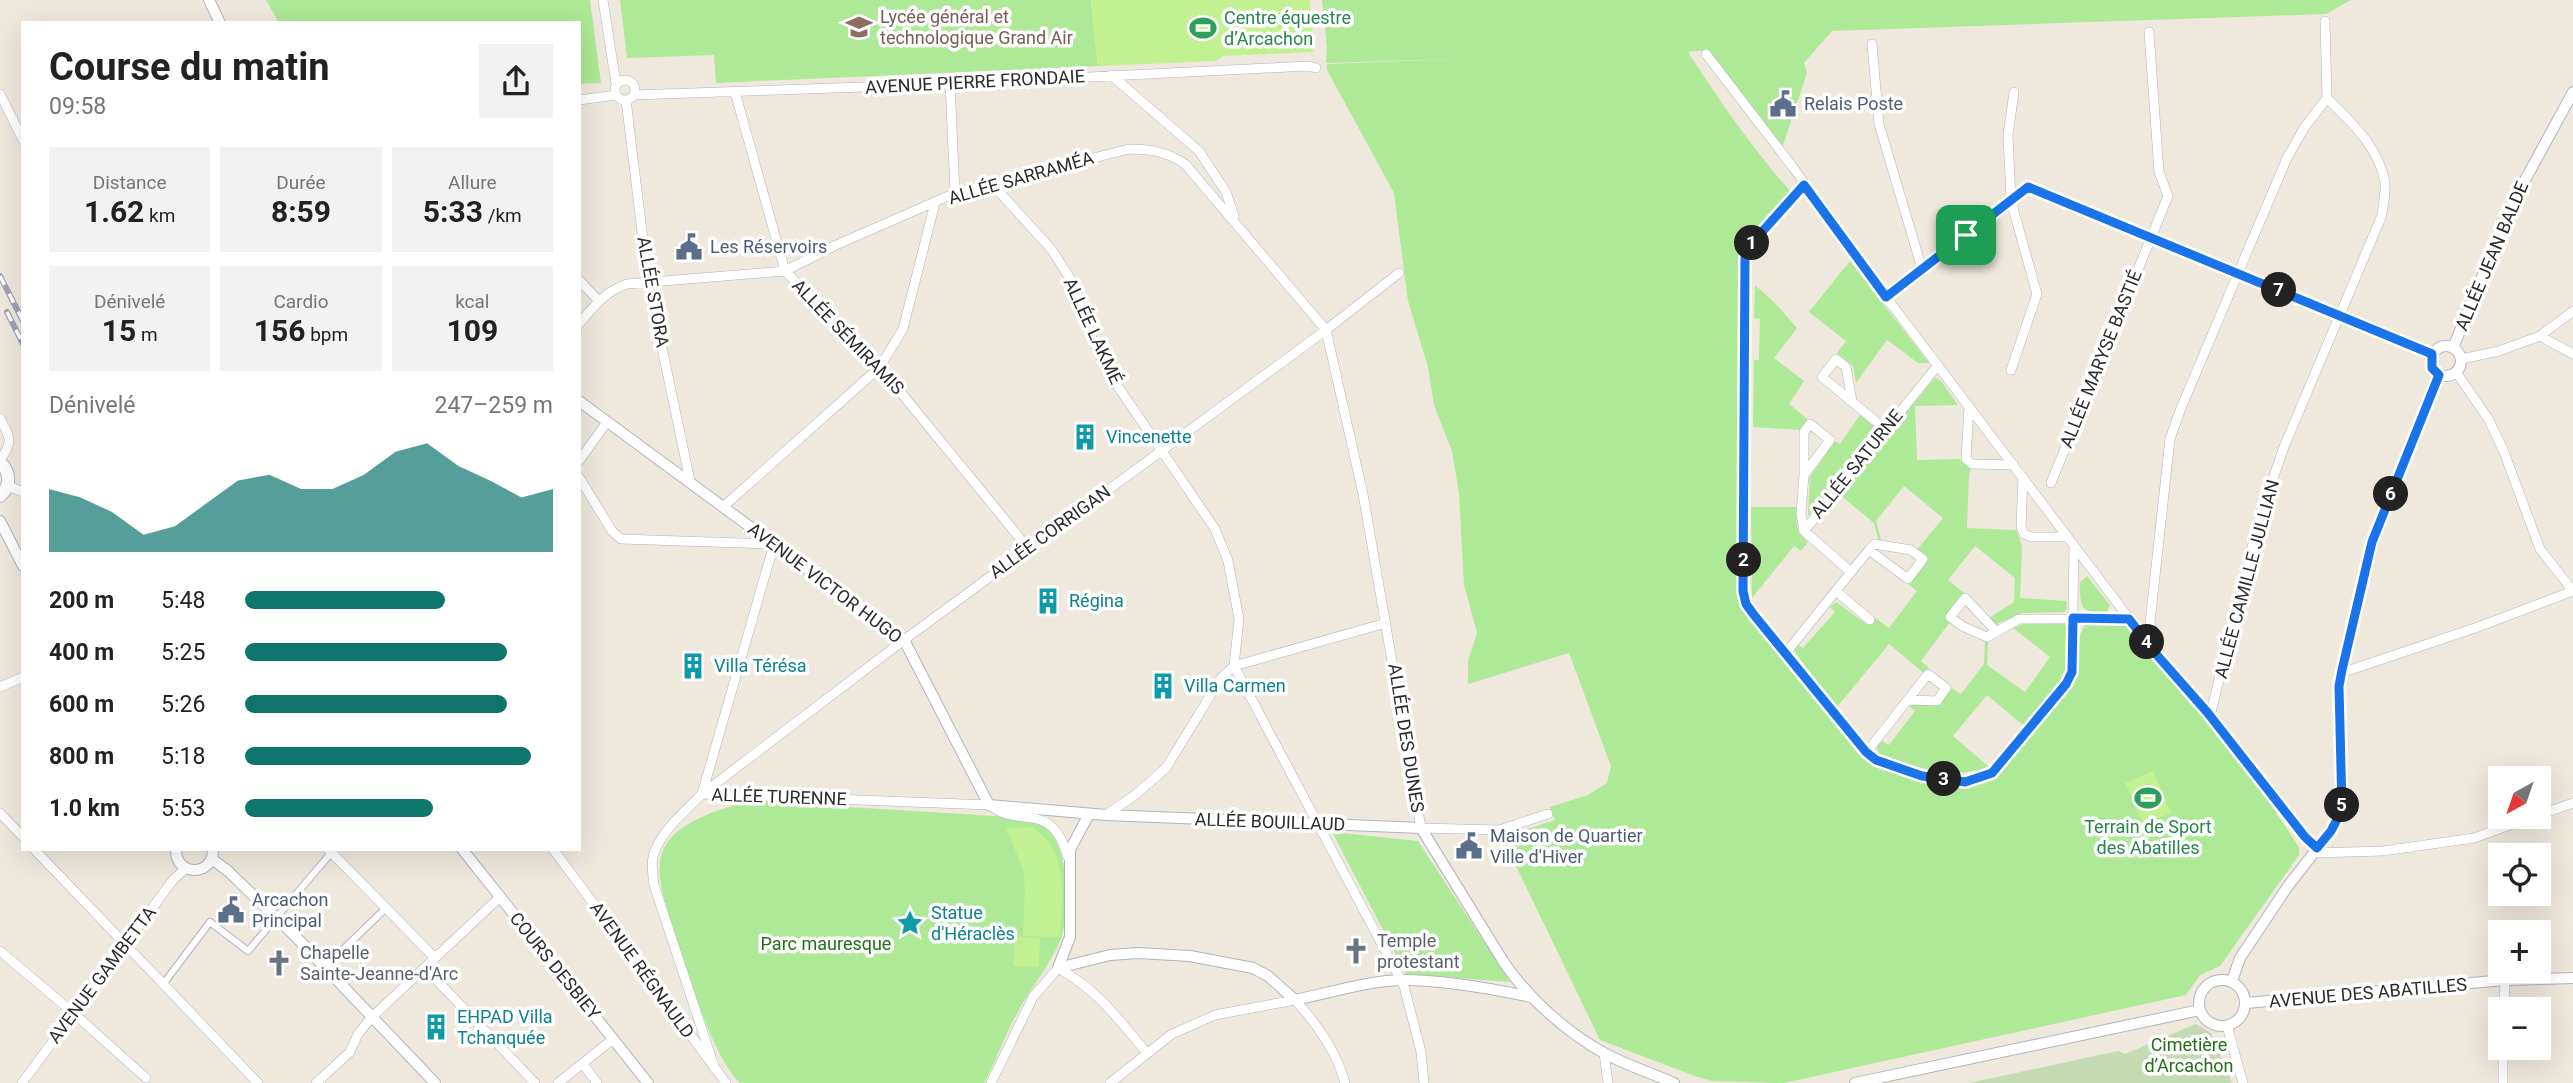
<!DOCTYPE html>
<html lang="fr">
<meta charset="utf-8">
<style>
:root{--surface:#fff;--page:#f2f2f2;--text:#222;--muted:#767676;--accent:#0f766e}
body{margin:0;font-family:Roboto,sans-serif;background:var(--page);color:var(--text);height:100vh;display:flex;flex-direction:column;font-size:26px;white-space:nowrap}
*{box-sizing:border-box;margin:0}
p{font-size:23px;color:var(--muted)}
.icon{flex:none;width:38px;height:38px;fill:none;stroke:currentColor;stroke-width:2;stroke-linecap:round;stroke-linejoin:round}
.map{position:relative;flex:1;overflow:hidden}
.panel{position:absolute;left:21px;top:21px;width:560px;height:830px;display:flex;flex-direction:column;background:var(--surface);border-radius:0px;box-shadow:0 7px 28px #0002}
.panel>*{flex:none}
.needle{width:46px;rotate:220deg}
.buttons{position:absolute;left:2488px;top:766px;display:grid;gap:14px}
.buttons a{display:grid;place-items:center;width:63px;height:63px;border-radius:0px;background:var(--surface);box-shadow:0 7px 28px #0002;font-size:35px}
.pin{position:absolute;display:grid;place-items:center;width:60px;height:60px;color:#fff;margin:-30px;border-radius:14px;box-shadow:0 4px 10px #0006}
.km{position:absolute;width:35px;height:35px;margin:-18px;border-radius:50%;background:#222;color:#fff;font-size:19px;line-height:35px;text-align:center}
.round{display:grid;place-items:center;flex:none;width:74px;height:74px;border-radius:0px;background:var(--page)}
.headline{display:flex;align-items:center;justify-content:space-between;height:119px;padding:0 28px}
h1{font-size:38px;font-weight:700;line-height:52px}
.stats{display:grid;grid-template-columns:repeat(3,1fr);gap:10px;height:119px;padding:7px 28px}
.stats div{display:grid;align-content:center;border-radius:0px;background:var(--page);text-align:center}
.stats b{font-size:30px;font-weight:700}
.stats small{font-size:19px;font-weight:400}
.stats p{font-size:19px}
.chart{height:196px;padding:14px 28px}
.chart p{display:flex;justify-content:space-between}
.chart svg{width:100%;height:126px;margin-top:7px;fill:var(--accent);opacity:.7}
ul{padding:0 28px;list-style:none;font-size:23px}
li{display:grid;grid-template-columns:112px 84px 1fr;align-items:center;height:52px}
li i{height:18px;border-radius:9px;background:var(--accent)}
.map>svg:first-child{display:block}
.green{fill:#ade996}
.cemetery{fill:#c4dab3}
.pitch{fill:#c2f191}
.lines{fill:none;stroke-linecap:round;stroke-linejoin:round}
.pedestrian-casing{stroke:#b1b3c1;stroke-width:8}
.minor-casing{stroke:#b1b3c1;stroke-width:10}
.tertiary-casing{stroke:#b1b3c1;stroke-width:12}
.secondary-casing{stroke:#b1b3c1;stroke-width:14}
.pedestrian{stroke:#fff;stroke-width:6}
.minor{stroke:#fff;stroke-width:9}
.tertiary{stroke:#fff;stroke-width:10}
.secondary{stroke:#fff;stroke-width:12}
.rail-casing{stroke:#9fa1b8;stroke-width:6}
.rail{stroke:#fff;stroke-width:3.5;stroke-dasharray:10;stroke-linecap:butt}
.route-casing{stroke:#fff;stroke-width:14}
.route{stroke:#1a73e8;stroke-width:9}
.labels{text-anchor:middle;stroke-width:7;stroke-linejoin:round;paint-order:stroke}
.education-label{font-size:18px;fill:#785e54;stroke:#fff;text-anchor:start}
.leisure-label{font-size:18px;fill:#27864d;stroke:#fff;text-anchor:start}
.street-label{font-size:18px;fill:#2c2c2c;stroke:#fff}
.service-label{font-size:18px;fill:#4e5e75;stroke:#fff;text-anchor:start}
.culture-label{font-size:18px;fill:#0d838f;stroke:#fff;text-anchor:start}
.worship-label{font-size:18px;fill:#5b616d;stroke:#fff;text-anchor:start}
.park-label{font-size:18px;fill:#227115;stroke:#fff}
</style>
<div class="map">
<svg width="2573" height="1083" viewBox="0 0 2573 1083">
<rect width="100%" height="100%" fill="#efe8dd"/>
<path class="green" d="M 266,0 L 590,0 L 601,83 L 579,84 L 579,23 L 279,23 Z
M 620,0 L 1091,0 L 1098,66 L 716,83 L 714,55 L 627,58 Z
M 1322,0 L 2351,0 L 2326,14 L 1832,31 L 1804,63 L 1807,73 L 1782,148 L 1706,50 L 1688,52 C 1719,100 1752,148 1790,191 L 1750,239 L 1742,256 L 1737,540 L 1739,603 L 1859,754 L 1876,767 L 1921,782 L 1966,788 L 1990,780 L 1996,777 L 2071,688 C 2080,668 2074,643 2085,624 L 2125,625 L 2198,711 L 2269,802 L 2299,847 L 2299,855 L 2220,966 L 2200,975 L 2186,995 L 1784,1083 L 1712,1081 L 1695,1076 L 1600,1040 L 1502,837 L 1555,820 L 1550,807 L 1588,795 L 1607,783 L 1611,766 L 1569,653 L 1468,684 L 1468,661 L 1477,633 L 1464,585 L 1459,493 L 1452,451 L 1434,405 L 1428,367 L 1408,301 L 1394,193 L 1327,70 L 1327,64 L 1456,59 L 1326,63 L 1327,48 Z
M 1850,261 L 1929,363 L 1918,363 L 1887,340 L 1856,383 L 1853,366 L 1837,353 L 1846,341 L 1809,312 Z
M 1755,285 L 1775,303 L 1797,328 L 1774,358 L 1804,381 L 1789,404 L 1809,420 L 1800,430 L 1753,427 L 1754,360 L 1759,360 L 1760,319 L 1754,318 Z
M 1935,378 L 1940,380 L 1958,405 L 1915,406 L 1917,460 L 1960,459 L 1971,469 L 1969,474 L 1967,528 L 2016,530 L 2022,546 L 2020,598 L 2066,601 L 2067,609 L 2064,612 L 2023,613 L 1994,625 L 1989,618 L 2014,602 L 2015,578 L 1975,546 L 1948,580 L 1964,593 L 1945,617 L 1950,622 L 1921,661 L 1929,668 L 1924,673 L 1889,644 L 1837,707 L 1794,651 L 1798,645 L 1803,648 L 1835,612 L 1830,607 L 1836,602 L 1866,624 L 1873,616 L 1889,628 L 1917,591 L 1908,584 L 1927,560 L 1916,551 L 1943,518 L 1904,486 L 1876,521 L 1882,543 L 1879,543 L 1874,523 L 1839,494 Z
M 1860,415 L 1879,430 L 1808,516 L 1810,477 L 1835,441 L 1840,444 Z
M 1751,507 L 1797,507 C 1796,522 1795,532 1808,542 L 1801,551 L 1794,546 L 1752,598 Z
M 2087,576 L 2110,605 L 2107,612 C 2080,615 2080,606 2080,582 Z
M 2062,623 L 2067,626 L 2066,671 L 2062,679 L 2023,725 L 1987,695 L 1953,736 L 1988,766 L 1986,768 C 1948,780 1913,767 1878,753 L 1877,747 L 1882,741 L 1889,745 L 1915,711 L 1910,707 L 1913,703 L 1938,706 L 1950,687 L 1961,694 L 1984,664 L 1985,642 L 1988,642 L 1987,665 L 2025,692 L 2050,657 L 2013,628 L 2023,624 Z
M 768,802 L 1010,817 C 1024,820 1040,821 1050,832 C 1069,853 1071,915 1060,941 C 1049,967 1029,990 1016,1015 C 1004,1037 996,1061 984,1083 L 740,1083 C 716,1059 699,1005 688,973 C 681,953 675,932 668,912 C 654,866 653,839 702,817 C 724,807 743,802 768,802 Z
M 1332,832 L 1418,841 L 1510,982 L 1406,974 Z"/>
<path class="cemetery" d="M 2196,1024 L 2211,1033 L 2232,1083 L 1969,1083 L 2118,1051 L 2125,1054 Z"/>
<path class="pitch" d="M 1091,0 L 1310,0 L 1313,52 L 1223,56 L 1216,61 L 1098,66 Z
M 2153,771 L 2171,813 L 2143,825 L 2125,783 Z
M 1033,827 C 1038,832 1045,837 1049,843 C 1068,868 1061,907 1060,937 L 1023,936 L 1025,889 L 1023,869 L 1006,828 Z
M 1015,937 L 1040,938 L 1039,967 L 1014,966 Z"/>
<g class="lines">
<g class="pedestrian-casing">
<path id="pedestrian" d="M 325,967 L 386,908
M 164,983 L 210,922 L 248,951 L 331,853"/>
</g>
<g class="minor-casing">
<path id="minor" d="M 603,0 L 616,84
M 1872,44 L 1879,124 L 1922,269
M 1706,54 L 1795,170 L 1886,297 L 2156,654 L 2207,712 L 2305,837 L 2317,848
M 1111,75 L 1199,151 L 1226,192 L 1234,216
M615 90a10 10 0 1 1 20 0a10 10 0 1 1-20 0Z
M 950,84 L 955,193
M 735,92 L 785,271 L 880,367 L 1028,548
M 0,94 L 23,140
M 634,95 L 950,84 L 1309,66 L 1316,68
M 579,100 L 616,95
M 626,100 L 648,281 L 690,481
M 992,184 L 1052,250 L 1071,280 L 1091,336 L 1108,372 L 1215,529 L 1228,561 L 1239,619 L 1234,666 L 1221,678 L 1166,768 L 1135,795 L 1106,815
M 1804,185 L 1753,242 L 1745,258 L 1743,591 L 1744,600 L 1749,609 L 1866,753 L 1876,760 L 1922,776 L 1964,782 L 1992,773 L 2066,684 L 2072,672 L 2074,545
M 579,280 L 598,300
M 1886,297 L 2028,187 L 2432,354
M 579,324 C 594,306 604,292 627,284 L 785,271 L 834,246 L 955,193 L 1129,149 C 1151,149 1167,152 1185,164 L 1326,330 L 1363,494 L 1421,828 L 1499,830 L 1548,814
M 2540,336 L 2573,354
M 2461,359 L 2499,351 L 2540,336 L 2573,311
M 2011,370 L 2037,294 L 2011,201 L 2008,135 L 2014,92
M 2456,372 L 2489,420 L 2504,452 L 2540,549 L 2573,591
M 1852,401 L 1846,367 L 1836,359 L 1822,377 L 1885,429
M 1969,406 L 1966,459 L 1972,464 L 2014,465
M 0,418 C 10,438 14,441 0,460
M 579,461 L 607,422
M 579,477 L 612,531 L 621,539 L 774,544 L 702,794
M 2023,477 L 2021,527 L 2024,534 L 2032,537 L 2067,537
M 2051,483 L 2168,196 L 2159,172 L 2149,32
M 8,486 L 23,492
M 724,506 L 880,367 L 903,329 L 935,203
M 1804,531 L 1801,514 L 1804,475 L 1804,432 L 1810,424 L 1830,440 L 1804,475
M 1851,572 L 1874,544 L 1911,550 L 1923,559 L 1908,579 L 1869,550
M 1836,591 L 1870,620
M 1996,631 L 1965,598 L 1950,617 L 1962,626 L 1987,637 L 2019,619 L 2129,619
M 2156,653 L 2150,622 L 2170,439 L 2181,408 L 2287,158 L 2304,128 L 2327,98
M 1785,654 L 1851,572 L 1804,531 L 1938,365
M 1234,666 L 1404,986 L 1421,1052 L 1424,1083
M 1234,666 L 1386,623
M 2342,670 L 2350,670 L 2478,627 L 2573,591
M 0,687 L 23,677
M 2210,716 L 2259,519 L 2284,447 L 2382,215 C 2383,205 2386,192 2385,183 C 2379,147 2351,122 2327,98 L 2325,21
M 1866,753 L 1928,674 L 1946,688 L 1937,701 L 1909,700
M 702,794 L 989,805 C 1022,830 1050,798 1068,857
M 0,813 L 23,837
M 2539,815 L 2573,803
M 34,849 L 258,1083
M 328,849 L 435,958
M 553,849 L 726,1083
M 2314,853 L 2383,851 L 2474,838 L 2532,817
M 0,951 L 70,1010 L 146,1078
M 425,968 L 535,1083
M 2504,1010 L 2505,980
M 2227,1026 L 2243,1083
M 1604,1053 L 1608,1083
M 583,1064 L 597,1083
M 715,1069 L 654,885 C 653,876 651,865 653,857 C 658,834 686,810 702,794 L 904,640 L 1326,330 L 1399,273
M 22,1083 L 173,880 L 185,869
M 316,1083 L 350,1052 L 358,1034 L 372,1017 L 500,897
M 558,1083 L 613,1039
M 991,1083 L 1033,997 L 1058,968 C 1100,992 1116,1017 1147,1053
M 1110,1083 L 1172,1034 L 1215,1015 L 1295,1000 C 1316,1023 1337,1052 1345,1083
M 2503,1083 L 2503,1048"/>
</g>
<g class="tertiary-casing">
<path id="tertiary" d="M 209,0 L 220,23
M2431 361a15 15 0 1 1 30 0a15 15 0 1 1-30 0Z
M 2453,348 L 2512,204 L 2573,92
M 579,401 L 904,640 L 989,805 L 1106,815 L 1421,828 L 1503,961 C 1526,996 1567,1033 1604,1053 C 1626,1065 1651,1073 1674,1083
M 0,521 L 23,566
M 176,849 C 175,877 214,877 213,849
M 462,849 L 648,1083
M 212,859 L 228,871 L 296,937 L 435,1083
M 1058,968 L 1110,955 L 1138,953 L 1190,956 L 1253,968 L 1268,976 L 1295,1000 C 1330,993 1366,981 1402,980 C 1445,980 1489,988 1531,997
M 1058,968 L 1070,937 L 1070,850 L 1089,814
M2199 1003a23 23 0 1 1 46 0a23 23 0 1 1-46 0Z
M 2232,981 L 2240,958 L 2288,886 L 2331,831 L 2342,810 L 2339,686 L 2342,670 L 2373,542 L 2439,375
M 2246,1003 L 2505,980 L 2573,978
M 1855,1083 L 2200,1010"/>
</g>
<g class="secondary-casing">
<path id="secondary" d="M 0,462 C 11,473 11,486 0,496"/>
</g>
<use href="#pedestrian" class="pedestrian"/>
<use href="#minor" class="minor"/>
<use href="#tertiary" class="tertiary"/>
<use href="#secondary" class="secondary"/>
<g class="rail-casing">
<path id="rail" d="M 0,276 L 23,321
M 7,312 L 23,344"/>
</g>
<use href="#rail" class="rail"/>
</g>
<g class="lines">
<g class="route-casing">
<path id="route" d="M 1804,185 L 1886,297 L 2028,187 L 2432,354 L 2432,368 L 2439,375 L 2372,542 L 2342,670 L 2339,686 L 2342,810 L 2331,831 L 2317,848 L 2305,837 L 2207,712 L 2156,654 L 2129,619 L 2073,618 L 2072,672 L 2066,684 L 1992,773 L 1965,782 L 1922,776 L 1876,760 L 1866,752 L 1754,615 L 1746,604 L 1743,591 L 1745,258 L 1753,242 Z"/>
</g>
<use href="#route" class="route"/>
</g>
<defs>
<g id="school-bare" transform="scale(2.1)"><path d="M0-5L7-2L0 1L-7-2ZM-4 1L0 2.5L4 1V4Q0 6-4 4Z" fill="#8d6e63" stroke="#fff" stroke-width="2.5" paint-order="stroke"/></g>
<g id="stadium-bare" transform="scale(2.1)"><path d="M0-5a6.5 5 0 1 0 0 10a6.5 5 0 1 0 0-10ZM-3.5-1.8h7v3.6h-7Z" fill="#2e9e5b" stroke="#fff" stroke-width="2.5" paint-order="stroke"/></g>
<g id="civic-bare" transform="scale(2.1)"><path d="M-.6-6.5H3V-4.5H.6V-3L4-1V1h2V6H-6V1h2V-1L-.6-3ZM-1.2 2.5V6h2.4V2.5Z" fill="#5c6f8a" stroke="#fff" stroke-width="2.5" paint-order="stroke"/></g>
<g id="building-bare" transform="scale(2.1)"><path d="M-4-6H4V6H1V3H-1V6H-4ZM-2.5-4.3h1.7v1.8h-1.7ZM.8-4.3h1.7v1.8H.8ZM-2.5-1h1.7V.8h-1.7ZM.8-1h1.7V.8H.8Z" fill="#0f9aa8" stroke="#fff" stroke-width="2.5" paint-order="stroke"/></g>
<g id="sight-bare" transform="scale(2.1)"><path d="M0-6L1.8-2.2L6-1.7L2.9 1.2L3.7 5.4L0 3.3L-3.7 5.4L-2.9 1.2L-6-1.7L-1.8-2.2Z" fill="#0f9aa8" stroke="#fff" stroke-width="2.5" paint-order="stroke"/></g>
<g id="church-bare" transform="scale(2.1)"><path d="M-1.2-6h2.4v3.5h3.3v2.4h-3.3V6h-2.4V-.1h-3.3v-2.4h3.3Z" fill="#6b7280" stroke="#fff" stroke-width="2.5" paint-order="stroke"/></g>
</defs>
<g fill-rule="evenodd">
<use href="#school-bare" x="859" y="27"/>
<use href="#stadium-bare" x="1203" y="28"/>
<use href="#civic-bare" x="1783" y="104"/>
<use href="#civic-bare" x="689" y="247"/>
<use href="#building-bare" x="1085" y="437"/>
<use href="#building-bare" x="1048" y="601"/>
<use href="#building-bare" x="693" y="666"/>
<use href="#building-bare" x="1163" y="686"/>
<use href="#stadium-bare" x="2148" y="798"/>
<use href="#civic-bare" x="1469" y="846"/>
<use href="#civic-bare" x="231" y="910"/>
<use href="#sight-bare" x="910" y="923"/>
<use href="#church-bare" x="1356" y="951"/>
<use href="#church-bare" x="279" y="963"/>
<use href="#building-bare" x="436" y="1027"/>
</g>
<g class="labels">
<g class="education-label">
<text x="880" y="23">Lycée général et<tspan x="880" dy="21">technologique Grand Air</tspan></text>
</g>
<g class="leisure-label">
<text x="1224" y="24">Centre équestre<tspan x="1224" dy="21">d’Arcachon</tspan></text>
<text x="2148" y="833" text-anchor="middle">Terrain de Sport<tspan x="2148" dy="21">des Abatilles</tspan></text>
</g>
<g class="street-label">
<text transform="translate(975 82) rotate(-3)" y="6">AVENUE PIERRE FRONDAIE</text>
<text transform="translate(1021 178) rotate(-16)" y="6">ALLÉE SARRAMÉA</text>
<text transform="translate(2492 256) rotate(-67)" y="6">ALLÉE JEAN BALDE</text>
<text transform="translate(653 292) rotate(80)" y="6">ALLÉE STORA</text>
<text transform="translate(1093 331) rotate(65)" y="6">ALLÉE LAKMÉ</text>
<text transform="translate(848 337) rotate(46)" y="6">ALLÉE SÉMIRAMIS</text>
<text transform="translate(2101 359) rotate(-68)" y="6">ALLÉE MARYSE BASTIÉ</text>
<text transform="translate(1857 464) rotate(-51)" y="6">ALLÉE SATURNE</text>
<text transform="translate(1050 532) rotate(-36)" y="6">ALLÉE CORRIGAN</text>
<text transform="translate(2247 579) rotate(-75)" y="6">ALLÉE CAMILLE JULLIAN</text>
<text transform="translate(825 583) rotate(37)" y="6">AVENUE VICTOR HUGO</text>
<text transform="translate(1406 738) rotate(81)" y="6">ALLÉE DES DUNES</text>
<text transform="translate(779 797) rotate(2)" y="6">ALLÉE TURENNE</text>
<text transform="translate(1270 822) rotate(2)" y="6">ALLÉE BOUILLAUD</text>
<text transform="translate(555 966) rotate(51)" y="6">COURS DESBIEY</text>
<text transform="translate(642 970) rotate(54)" y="6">AVENUE RÉGNAULD</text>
<text transform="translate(102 975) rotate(-53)" y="6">AVENUE GAMBETTA</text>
<text transform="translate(2368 993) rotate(-5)" y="6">AVENUE DES ABATILLES</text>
</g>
<g class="service-label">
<text x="1804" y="110">Relais Poste</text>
<text x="710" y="253">Les Réservoirs</text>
<text x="1490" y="842">Maison de Quartier<tspan x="1490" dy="21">Ville d'Hiver</tspan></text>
<text x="252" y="906">Arcachon<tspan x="252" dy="21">Principal</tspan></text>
</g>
<g class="culture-label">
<text x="1106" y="443">Vincenette</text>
<text x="1069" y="607">Régina</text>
<text x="714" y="672">Villa Térésa</text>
<text x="1184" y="692">Villa Carmen</text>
<text x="931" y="919">Statue<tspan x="931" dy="21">d'Héraclès</tspan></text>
<text x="457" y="1023">EHPAD Villa<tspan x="457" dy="21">Tchanquée</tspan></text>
</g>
<g class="worship-label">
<text x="1377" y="947">Temple<tspan x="1377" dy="21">protestant</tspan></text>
<text x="300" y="959">Chapelle<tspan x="300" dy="21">Sainte-Jeanne-d'Arc</tspan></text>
</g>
<g class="park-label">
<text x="826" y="950">Parc mauresque</text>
<text x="2189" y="1051">Cimetière<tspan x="2189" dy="21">d’Arcachon</tspan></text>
</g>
</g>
</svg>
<div class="buttons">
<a><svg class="needle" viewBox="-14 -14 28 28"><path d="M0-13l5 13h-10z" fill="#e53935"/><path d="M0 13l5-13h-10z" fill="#767676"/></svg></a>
<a><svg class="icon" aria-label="locate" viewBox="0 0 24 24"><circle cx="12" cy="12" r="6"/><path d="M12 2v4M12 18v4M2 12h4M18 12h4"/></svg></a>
<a>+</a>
<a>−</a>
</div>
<div class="pin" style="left:1966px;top:235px;background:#1e9e55"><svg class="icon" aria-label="arrive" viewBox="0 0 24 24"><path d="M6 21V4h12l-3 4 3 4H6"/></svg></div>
<b class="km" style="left:1752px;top:243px">1</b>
<b class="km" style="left:1744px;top:560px">2</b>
<b class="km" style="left:1944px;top:779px">3</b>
<b class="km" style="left:2147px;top:642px">4</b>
<b class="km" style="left:2342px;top:805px">5</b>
<b class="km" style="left:2391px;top:494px">6</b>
<b class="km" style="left:2279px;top:290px">7</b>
<section class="panel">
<div class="headline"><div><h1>Course du matin</h1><p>09:58</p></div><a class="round"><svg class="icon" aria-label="share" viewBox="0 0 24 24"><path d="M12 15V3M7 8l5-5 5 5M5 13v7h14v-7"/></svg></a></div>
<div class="stats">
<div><p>Distance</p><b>1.62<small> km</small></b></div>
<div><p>Durée</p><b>8:59</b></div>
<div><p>Allure</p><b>5:33<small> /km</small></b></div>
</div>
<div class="stats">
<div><p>Dénivelé</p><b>15<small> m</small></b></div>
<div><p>Cardio</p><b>156<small> bpm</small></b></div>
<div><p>kcal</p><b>109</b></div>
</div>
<div class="chart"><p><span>Dénivelé</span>247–259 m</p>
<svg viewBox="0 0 160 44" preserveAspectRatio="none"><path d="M0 44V22L10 25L20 30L30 38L40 35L50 27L60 19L70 17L80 22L90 22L100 17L110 9L120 6L130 14L140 19L150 25L160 22V44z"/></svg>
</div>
<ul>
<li><b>200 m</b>5:48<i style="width:65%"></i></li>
<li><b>400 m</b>5:25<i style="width:85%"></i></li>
<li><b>600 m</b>5:26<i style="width:85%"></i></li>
<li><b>800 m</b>5:18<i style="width:93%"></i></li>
<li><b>1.0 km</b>5:53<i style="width:61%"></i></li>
</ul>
</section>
</div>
